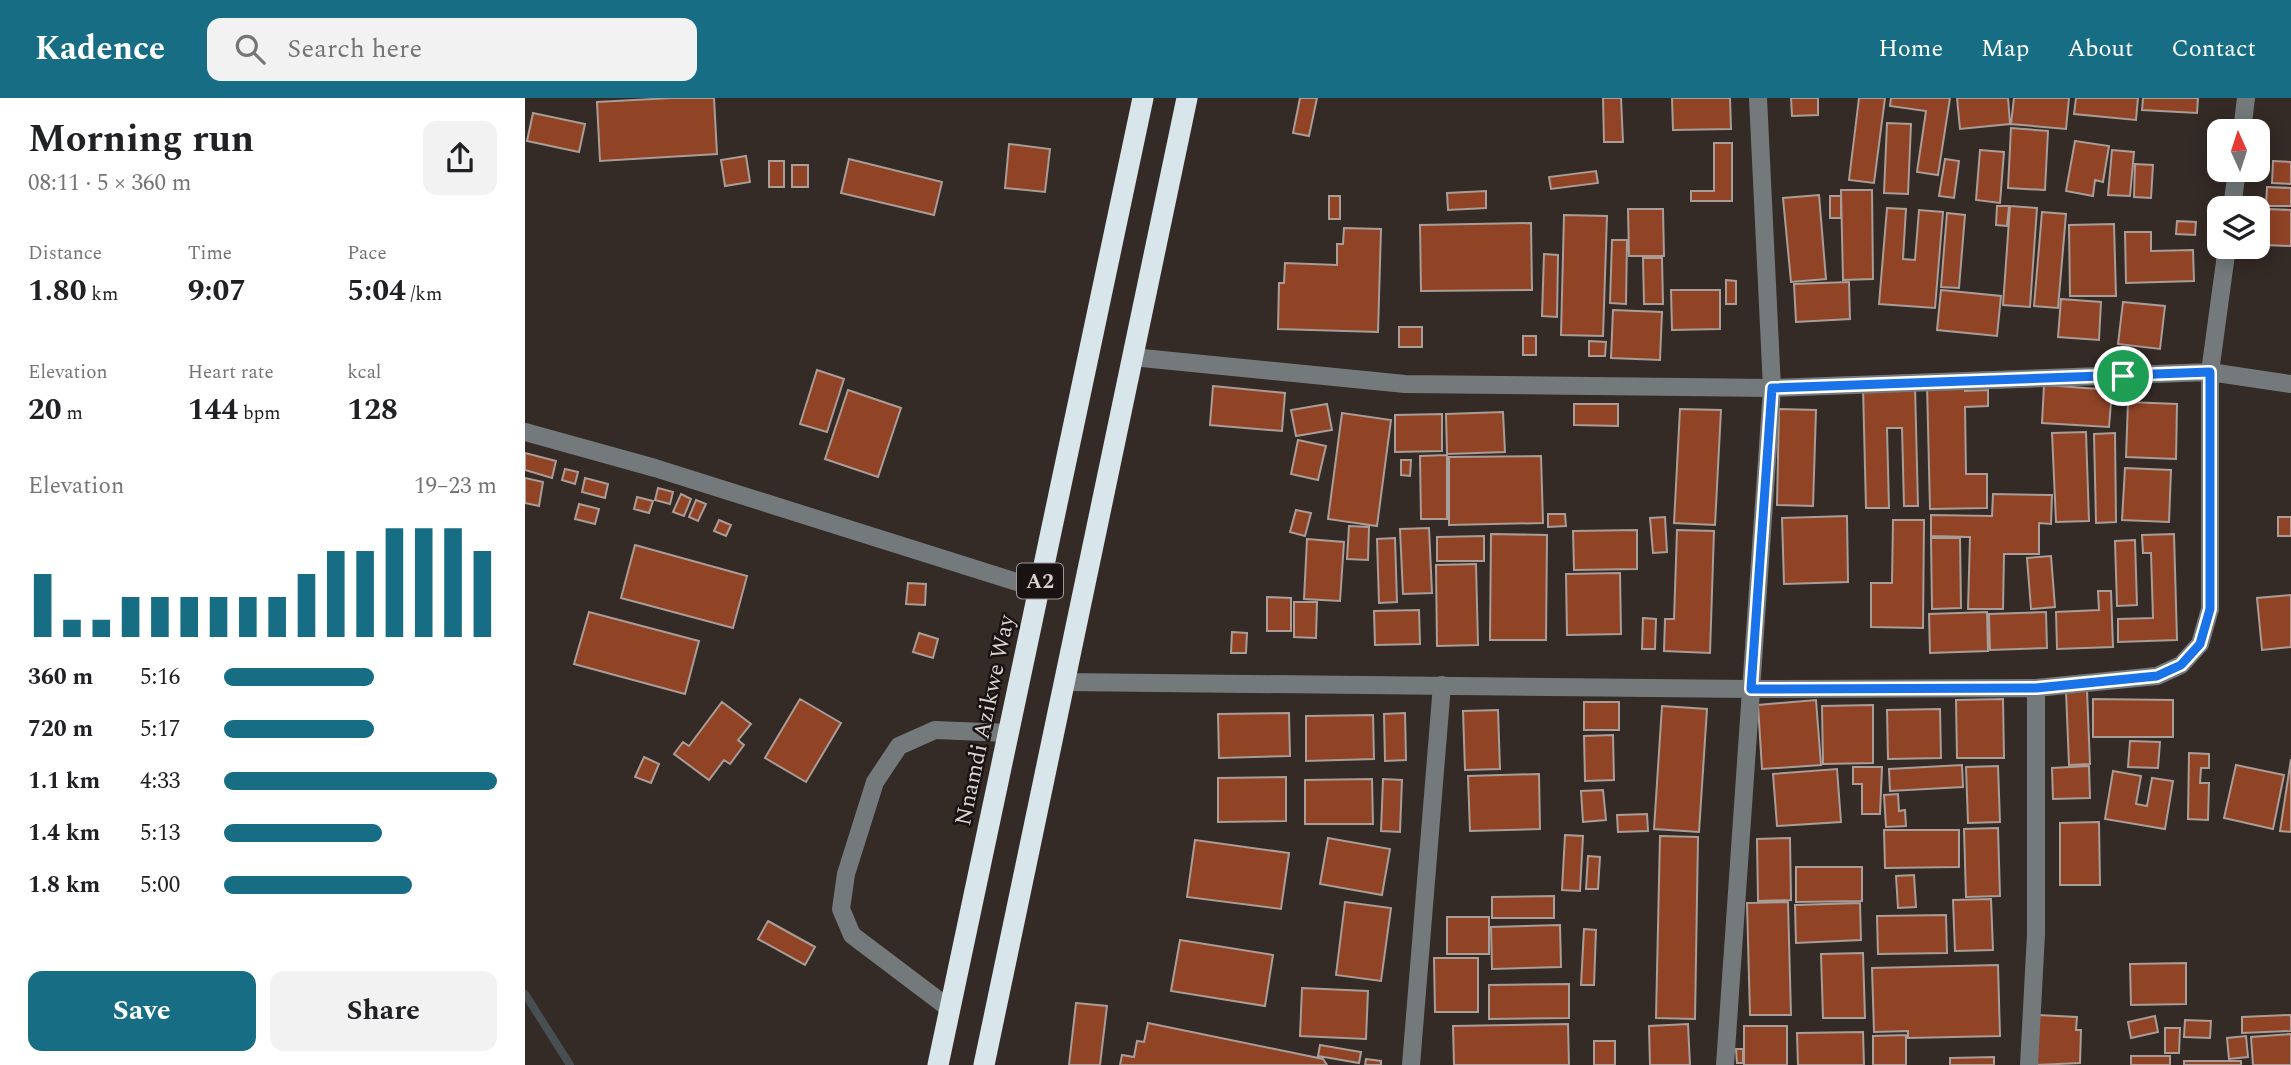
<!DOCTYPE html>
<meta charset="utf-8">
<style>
:root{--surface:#fff;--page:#f2f2f2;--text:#202124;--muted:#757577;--accent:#166d84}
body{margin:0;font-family:Spectral,serif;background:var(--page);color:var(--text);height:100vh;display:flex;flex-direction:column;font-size:26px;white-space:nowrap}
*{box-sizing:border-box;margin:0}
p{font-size:23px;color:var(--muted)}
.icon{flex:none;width:38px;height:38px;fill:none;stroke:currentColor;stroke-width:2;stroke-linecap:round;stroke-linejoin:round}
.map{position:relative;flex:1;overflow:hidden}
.sheet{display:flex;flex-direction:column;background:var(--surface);width:525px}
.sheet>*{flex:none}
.needle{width:46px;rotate:357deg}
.fabs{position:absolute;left:1682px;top:21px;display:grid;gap:14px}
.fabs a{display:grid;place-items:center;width:63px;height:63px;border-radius:14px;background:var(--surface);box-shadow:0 4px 18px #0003;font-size:35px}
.pin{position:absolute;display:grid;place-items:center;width:60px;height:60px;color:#fff;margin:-30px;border:4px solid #fff;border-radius:50%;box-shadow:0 2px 7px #0007}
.round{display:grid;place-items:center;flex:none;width:74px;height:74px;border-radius:14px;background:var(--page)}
.head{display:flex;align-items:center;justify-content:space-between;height:119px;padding:0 28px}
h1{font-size:38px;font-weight:700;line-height:52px}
.metrics{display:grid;grid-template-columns:repeat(3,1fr);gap:10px;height:119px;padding:7px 28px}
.metrics div{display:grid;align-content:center}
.metrics b{font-size:30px;font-weight:700}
.metrics small{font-size:19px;font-weight:400}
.metrics p{font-size:19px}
.chart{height:196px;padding:14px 28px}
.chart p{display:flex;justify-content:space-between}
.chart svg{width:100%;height:126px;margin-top:7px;stroke:var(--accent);stroke-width:6}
.cta{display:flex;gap:14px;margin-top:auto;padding:14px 28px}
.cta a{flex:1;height:80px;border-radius:14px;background:var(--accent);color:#fff;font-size:28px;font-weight:700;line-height:80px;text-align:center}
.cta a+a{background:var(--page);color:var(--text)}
ul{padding:0 28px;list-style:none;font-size:23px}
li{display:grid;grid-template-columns:112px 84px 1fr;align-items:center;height:52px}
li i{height:18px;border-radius:9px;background:var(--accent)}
header{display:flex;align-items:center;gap:42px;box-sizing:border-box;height:98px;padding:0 35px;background:var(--accent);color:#fff}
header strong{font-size:33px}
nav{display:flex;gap:38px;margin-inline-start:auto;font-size:24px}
.search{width:490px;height:63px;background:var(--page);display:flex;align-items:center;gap:18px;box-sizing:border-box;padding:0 24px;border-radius:14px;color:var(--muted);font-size:26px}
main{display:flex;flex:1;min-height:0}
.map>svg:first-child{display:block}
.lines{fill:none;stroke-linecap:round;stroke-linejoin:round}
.stream{stroke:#484f52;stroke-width:8}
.building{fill:#904325;stroke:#aa9c97;stroke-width:2}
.minor{stroke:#747a7c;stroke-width:18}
.highway{stroke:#d8e6ec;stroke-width:21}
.route-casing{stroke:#fff;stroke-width:14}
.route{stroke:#1a73e8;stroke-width:9}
.labels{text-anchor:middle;stroke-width:5;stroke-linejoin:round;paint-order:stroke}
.shield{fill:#181312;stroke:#a09997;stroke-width:2}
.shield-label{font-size:21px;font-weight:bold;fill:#dad2d0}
.street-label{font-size:23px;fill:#dad2d0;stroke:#181312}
</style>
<header>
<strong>Kadence</strong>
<div class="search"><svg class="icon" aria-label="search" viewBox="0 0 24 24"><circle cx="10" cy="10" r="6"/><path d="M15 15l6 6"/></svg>Search here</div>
<nav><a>Home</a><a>Map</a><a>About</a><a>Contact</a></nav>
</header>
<main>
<section class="sheet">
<div class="head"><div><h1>Morning run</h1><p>08:11 · 5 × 360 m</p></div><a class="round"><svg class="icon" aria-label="share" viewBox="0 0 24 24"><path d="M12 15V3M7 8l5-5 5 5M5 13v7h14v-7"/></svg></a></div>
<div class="metrics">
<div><p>Distance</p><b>1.80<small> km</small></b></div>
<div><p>Time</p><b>9:07</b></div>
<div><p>Pace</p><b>5:04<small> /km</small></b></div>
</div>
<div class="metrics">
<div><p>Elevation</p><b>20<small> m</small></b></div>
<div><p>Heart rate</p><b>144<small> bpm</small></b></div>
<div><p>kcal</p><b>128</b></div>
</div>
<div class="chart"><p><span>Elevation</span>19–23 m</p>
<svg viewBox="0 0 160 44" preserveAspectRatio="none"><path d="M5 44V22M15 44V38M25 44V38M35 44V30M45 44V30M55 44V30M65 44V30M75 44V30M85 44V30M95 44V22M105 44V14M115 44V14M125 44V6M135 44V6M145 44V6M155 44V14"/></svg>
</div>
<ul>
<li><b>360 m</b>5:16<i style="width:55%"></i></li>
<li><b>720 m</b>5:17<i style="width:55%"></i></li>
<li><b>1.1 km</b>4:33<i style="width:100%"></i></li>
<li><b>1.4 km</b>5:13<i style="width:58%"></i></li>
<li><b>1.8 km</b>5:00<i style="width:69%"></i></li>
</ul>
<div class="cta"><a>Save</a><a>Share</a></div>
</section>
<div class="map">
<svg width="1766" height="967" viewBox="0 0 1766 967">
<rect width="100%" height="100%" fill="#342a26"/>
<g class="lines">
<path class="stream" d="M 0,896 L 45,967"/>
</g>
<path class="building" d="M 147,0 L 189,0 L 192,56 L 75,63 L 72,4 Z
M 775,0 L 792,0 L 784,38 L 768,35 Z
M 1078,0 L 1096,0 L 1098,44 L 1079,44 Z
M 1147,0 L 1205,0 L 1206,31 L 1148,32 Z
M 1266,0 L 1293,0 L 1293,17 L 1267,18 Z
M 1334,0 L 1360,0 L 1349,85 L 1324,82 Z
M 1366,0 L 1425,0 L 1413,77 L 1392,74 L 1401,13 L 1365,8 Z
M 1432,0 L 1483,0 L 1485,26 L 1435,31 Z
M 1489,0 L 1544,0 L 1541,31 L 1486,26 Z
M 1551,0 L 1613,0 L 1611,22 L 1549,16 Z
M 1618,0 L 1673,0 L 1672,15 L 1617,12 Z
M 8,15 L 60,26 L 54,54 L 2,43 Z
M 1362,25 L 1386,26 L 1383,96 L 1359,95 Z
M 1486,30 L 1523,33 L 1520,92 L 1483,90 Z
M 1550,43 L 1584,48 L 1578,84 L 1570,82 L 1568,98 L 1541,93 Z
M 1189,45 L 1207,45 L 1207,103 L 1166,103 L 1166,93 L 1189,93 Z
M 484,46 L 525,51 L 520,94 L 480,90 Z
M 1455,52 L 1479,54 L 1475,105 L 1451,102 Z
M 1587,52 L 1609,54 L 1605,98 L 1583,97 Z
M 221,58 L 225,84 L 200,88 L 196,62 Z
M 324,61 L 417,84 L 409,117 L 316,95 Z
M 1420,61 L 1434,63 L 1429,100 L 1414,98 Z
M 244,63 L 259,63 L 259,89 L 244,89 Z
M 1748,63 L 1766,64 L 1766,86 L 1747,85 Z
M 1610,66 L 1628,67 L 1626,100 L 1609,99 Z
M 267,67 L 283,67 L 283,89 L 267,89 Z
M 1071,73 L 1073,85 L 1026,91 L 1024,79 Z
M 1742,89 L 1766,90 L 1766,108 L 1741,108 Z
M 1316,92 L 1347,92 L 1348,181 L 1318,182 Z
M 961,93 L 961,110 L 923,112 L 922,95 Z
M 1294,97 L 1301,181 L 1266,184 L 1258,100 Z
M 804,98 L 815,98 L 815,121 L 804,121 Z
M 1305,98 L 1316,98 L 1316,120 L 1305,120 Z
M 1472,108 L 1484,108 L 1482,128 L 1471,127 Z
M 1485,108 L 1512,110 L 1505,209 L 1478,207 Z
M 1362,110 L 1381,111 L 1378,161 L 1390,162 L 1394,112 L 1418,114 L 1410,210 L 1354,206 Z
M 1103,111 L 1138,111 L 1139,158 L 1104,158 Z
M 1742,111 L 1766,112 L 1766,148 L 1740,147 Z
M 1517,114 L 1541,116 L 1533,210 L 1509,208 Z
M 1422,115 L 1440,117 L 1434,190 L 1416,189 Z
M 1039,117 L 1082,118 L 1078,238 L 1036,237 Z
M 1652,123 L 1671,124 L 1670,137 L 1651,136 Z
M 1006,125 L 1007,192 L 896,193 L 895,127 Z
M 1589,126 L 1591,198 L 1545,198 L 1544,127 Z
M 819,130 L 856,131 L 853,234 L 753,231 L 754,185 L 759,185 L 760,165 L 812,167 L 812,146 L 818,146 Z
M 1600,134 L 1626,134 L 1626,153 L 1668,152 L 1669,183 L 1601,185 Z
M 1087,142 L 1102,142 L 1101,206 L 1085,205 Z
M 1019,156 L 1033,157 L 1032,219 L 1017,218 Z
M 1118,160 L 1137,160 L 1138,206 L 1119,206 Z
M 1201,182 L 1211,183 L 1211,206 L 1201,206 Z
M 1324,184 L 1325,221 L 1271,224 L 1269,186 Z
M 1146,192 L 1195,192 L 1195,231 L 1147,232 Z
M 1416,192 L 1476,198 L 1472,238 L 1412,232 Z
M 1536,201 L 1576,204 L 1574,242 L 1533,239 Z
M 1598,204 L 1640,208 L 1635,251 L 1593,246 Z
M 1088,212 L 1137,214 L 1135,262 L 1086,260 Z
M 874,229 L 897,229 L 897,249 L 874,249 Z
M 998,238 L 1011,238 L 1011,257 L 998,257 Z
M 1064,243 L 1081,244 L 1080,258 L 1064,258 Z
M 292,272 L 319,281 L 302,334 L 275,326 Z
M 1440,285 L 1440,293 L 1463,292 L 1463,308 L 1440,309 L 1441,376 L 1462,376 L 1462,410 L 1405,411 L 1402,286 Z
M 1519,287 L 1587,292 L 1584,329 L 1517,325 Z
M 688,288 L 760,295 L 757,333 L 685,327 Z
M 1390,288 L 1393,408 L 1379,408 L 1377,330 L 1362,330 L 1364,410 L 1341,410 L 1338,289 Z
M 323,292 L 376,310 L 353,379 L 300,361 Z
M 1603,304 L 1652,306 L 1651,361 L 1601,359 Z
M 802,306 L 807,332 L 771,338 L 766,312 Z
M 1049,306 L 1093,306 L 1093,328 L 1049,327 Z
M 1155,311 L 1196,312 L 1190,427 L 1149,425 Z
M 1254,311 L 1291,312 L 1288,408 L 1252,407 Z
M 978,314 L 980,354 L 922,356 L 921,316 Z
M 817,315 L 866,322 L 852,428 L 803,421 Z
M 917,316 L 917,353 L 870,354 L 870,317 Z
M 1561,334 L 1564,423 L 1531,424 L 1527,335 Z
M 1590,335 L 1591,424 L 1571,425 L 1569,336 Z
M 773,342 L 801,348 L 793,382 L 766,376 Z
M 0,355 L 31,363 L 27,380 L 0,372 Z
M 922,357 L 922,421 L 896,421 L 895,358 Z
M 1016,358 L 1018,425 L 924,427 L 924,359 Z
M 876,362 L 886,362 L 885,378 L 876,377 Z
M 1600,370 L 1646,372 L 1644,424 L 1597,422 Z
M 40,371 L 53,374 L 50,386 L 37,382 Z
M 0,380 L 18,384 L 14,408 L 0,405 Z
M 60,380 L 83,386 L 80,400 L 57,394 Z
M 133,390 L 148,394 L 145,406 L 130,402 Z
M 156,396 L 166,401 L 159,418 L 148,414 Z
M 1468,396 L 1527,397 L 1526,426 L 1514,425 L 1514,456 L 1479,456 L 1478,511 L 1443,511 L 1445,439 L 1406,438 L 1406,417 L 1467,418 Z
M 112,399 L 128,403 L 124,415 L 109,411 Z
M 171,402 L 181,406 L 173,423 L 164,419 Z
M 54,406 L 74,411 L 70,426 L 50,421 Z
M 771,412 L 786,415 L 780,438 L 765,434 Z
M 1023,416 L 1040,416 L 1041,428 L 1023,429 Z
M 1322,418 L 1323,484 L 1259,486 L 1257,420 Z
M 1140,419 L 1142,454 L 1128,455 L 1125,420 Z
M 1753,419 L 1766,419 L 1766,438 L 1753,438 Z
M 194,422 L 206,427 L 201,438 L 189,433 Z
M 1368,422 L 1399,422 L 1398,530 L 1346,529 L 1346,485 L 1367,485 Z
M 824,428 L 844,429 L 843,462 L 822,461 Z
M 904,430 L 907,495 L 878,496 L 875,431 Z
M 1112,432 L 1112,471 L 1049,472 L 1048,433 Z
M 1152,432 L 1189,433 L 1185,555 L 1139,553 L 1140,521 L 1149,521 Z
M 966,436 L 1022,437 L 1021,542 L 965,542 Z
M 1649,436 L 1652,542 L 1593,544 L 1593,521 L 1628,520 L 1626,455 L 1618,455 L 1617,437 Z
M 959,438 L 959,463 L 912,463 L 912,439 Z
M 870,440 L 872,504 L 854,505 L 852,441 Z
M 1406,440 L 1435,440 L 1436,510 L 1407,511 Z
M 782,441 L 819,444 L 815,503 L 779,501 Z
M 1610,442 L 1612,507 L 1592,508 L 1590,443 Z
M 110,447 L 222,478 L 208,530 L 96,500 Z
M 1526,458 L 1530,509 L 1506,511 L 1502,460 Z
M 951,466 L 953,547 L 912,548 L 911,467 Z
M 1095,475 L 1096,536 L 1042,537 L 1041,476 Z
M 383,485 L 401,486 L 400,507 L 381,506 Z
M 1573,493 L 1586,493 L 1588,549 L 1532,551 L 1531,514 L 1574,512 Z
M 1766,497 L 1766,549 L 1737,552 L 1732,500 Z
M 742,499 L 766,500 L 766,533 L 742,533 Z
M 769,504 L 792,504 L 791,540 L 769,539 Z
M 894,512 L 895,546 L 850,547 L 849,513 Z
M 64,514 L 174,543 L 160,596 L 49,566 Z
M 1462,514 L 1463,553 L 1405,555 L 1404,516 Z
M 1521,514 L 1522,550 L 1465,552 L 1464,516 Z
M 1118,520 L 1131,521 L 1130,551 L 1117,551 Z
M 707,534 L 722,535 L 721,555 L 706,555 Z
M 394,535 L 413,541 L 408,560 L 388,554 Z
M 1562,592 L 1565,666 L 1544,667 L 1541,593 Z
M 275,601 L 316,625 L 281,684 L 240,660 Z
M 1478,601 L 1479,660 L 1432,660 L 1431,602 Z
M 1568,601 L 1648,602 L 1648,639 L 1568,639 Z
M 1291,602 L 1296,667 L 1237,671 L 1233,607 Z
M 197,604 L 226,626 L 213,642 L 219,647 L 205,666 L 199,662 L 184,682 L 149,656 L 158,644 L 164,648 Z
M 1059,604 L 1094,604 L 1094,632 L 1059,632 Z
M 1348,607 L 1348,665 L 1298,666 L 1297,608 Z
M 1137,608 L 1182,611 L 1174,734 L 1129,731 Z
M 1415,611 L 1416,660 L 1363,661 L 1362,612 Z
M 973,612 L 975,671 L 940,672 L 938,613 Z
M 764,615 L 765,658 L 694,660 L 693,616 Z
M 880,615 L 881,662 L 860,663 L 859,616 Z
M 848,617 L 849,661 L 781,663 L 781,618 Z
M 1088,637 L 1089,682 L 1060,683 L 1059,638 Z
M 1605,643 L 1635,644 L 1633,670 L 1603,669 Z
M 1664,655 L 1684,656 L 1684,670 L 1676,670 L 1675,685 L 1684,685 L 1683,722 L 1663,721 Z
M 119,659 L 134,666 L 126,685 L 110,679 Z
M 1766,661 L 1766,734 L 1755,733 Z
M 1437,667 L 1438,689 L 1365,693 L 1364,671 Z
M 1711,667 L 1759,677 L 1748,731 L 1699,720 Z
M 1473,668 L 1475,724 L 1443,725 L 1441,669 Z
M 1564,668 L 1565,700 L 1528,701 L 1527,670 Z
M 1328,669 L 1357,669 L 1355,716 L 1337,716 L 1337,686 L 1328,686 Z
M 1312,671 L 1316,724 L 1252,728 L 1248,676 Z
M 1588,673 L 1616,678 L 1611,706 L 1622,708 L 1627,680 L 1648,683 L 1640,731 L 1580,721 Z
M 1014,676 L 1015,731 L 945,733 L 943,678 Z
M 761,679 L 761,723 L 693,724 L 693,680 Z
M 847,681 L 848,726 L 780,726 L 780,682 Z
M 858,681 L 877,682 L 875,734 L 856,733 Z
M 1078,692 L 1081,722 L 1058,724 L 1056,693 Z
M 1373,696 L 1374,713 L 1380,712 L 1381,728 L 1361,729 L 1359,697 Z
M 1122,716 L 1123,733 L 1093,734 L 1092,717 Z
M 1574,724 L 1575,787 L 1535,787 L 1535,725 Z
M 1473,730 L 1475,798 L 1441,799 L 1439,731 Z
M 1359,732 L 1434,732 L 1434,769 L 1360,770 Z
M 1040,737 L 1058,738 L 1055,793 L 1037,792 Z
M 1135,738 L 1173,739 L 1170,921 L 1131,920 Z
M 803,740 L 865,751 L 857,797 L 795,786 Z
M 1265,740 L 1266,802 L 1233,803 L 1232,741 Z
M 670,742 L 764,755 L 756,811 L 662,799 Z
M 1063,758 L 1075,759 L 1073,791 L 1061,791 Z
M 1271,769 L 1337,769 L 1337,803 L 1271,804 Z
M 1389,777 L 1391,809 L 1373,810 L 1371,778 Z
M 1029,798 L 1029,820 L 967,820 L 967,799 Z
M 1466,801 L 1468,852 L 1430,853 L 1428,802 Z
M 820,804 L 866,810 L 856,883 L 811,877 Z
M 1263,804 L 1266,917 L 1225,917 L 1222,805 Z
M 1335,805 L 1336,842 L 1271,845 L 1270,807 Z
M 1421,817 L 1422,855 L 1353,856 L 1352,818 Z
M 922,819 L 964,819 L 964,856 L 922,856 Z
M 243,823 L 290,849 L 280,867 L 233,841 Z
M 1035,827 L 1036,869 L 967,871 L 966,829 Z
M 1059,831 L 1071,832 L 1069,887 L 1056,887 Z
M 655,842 L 748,857 L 740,908 L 646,893 Z
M 1338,855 L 1340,920 L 1298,920 L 1296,856 Z
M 909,860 L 953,860 L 953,914 L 910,914 Z
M 1661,865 L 1661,906 L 1606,907 L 1605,866 Z
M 1473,867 L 1475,938 L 1383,940 L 1383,933 L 1349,934 L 1347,870 Z
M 1044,886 L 1044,920 L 964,921 L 964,887 Z
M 777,890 L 843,893 L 841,941 L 775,938 Z
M 551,905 L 582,908 L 575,967 L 544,967 Z
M 1513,917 L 1552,919 L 1551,932 L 1556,932 L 1555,965 L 1511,967 Z
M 1766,917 L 1766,933 L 1717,935 L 1717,919 Z
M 1630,918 L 1633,934 L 1606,940 L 1603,924 Z
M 1660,922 L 1686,923 L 1685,940 L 1659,939 Z
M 623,925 L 798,961 L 802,967 L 595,967 L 597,957 L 609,959 L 612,943 L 619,944 Z
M 1043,926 L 1044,967 L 929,967 L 928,928 Z
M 1163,926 L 1165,967 L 1125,967 L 1124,928 Z
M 1219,928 L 1262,928 L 1262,967 L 1219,967 Z
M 1640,930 L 1655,930 L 1654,955 L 1640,955 Z
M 1338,934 L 1339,967 L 1273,967 L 1272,935 Z
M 1766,936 L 1766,967 L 1728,967 L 1726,939 Z
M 1381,937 L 1381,967 L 1348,967 L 1348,938 Z
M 1721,938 L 1723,959 L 1704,961 L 1702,940 Z
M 1069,943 L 1090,943 L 1090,967 L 1069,967 Z
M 795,947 L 836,954 L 834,965 L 793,958 Z
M 1211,951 L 1218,951 L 1218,965 L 1212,965 Z
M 1606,958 L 1645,958 L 1645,967 L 1606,967 Z
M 1469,959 L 1469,967 L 1425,967 L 1425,960 Z
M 841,961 L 856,963 L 856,967 L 840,967 Z
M 1659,963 L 1716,963 L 1716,967 L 1659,967 Z"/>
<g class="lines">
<path class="minor" d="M 1717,33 L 1721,0
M 1707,110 L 1712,72
M 607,259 L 880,286 L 1247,290 L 1685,274 L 1766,286
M 0,334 L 130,370 L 514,491
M 538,584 L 1225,591 L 1511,590 L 1632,578 L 1656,567 L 1675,546 L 1685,511 L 1685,274 L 1702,149
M 425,911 L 327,837 L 316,811 L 321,776 L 350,684 L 374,648 L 410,632 L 484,635
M 886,967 L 917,587
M 1200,967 L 1247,290 L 1233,0
M 1504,967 L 1511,836 L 1511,590"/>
<path class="highway" d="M 413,967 L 618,0
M 459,967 L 662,0"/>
</g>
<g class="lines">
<g class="route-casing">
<path id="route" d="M 1685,274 L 1685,511 L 1675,546 L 1656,567 L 1632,578 L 1511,590 L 1226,591 L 1247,290 Z"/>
</g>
<use href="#route" class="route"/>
</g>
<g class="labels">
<rect class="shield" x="492" y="465.5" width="46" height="35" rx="5"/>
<g class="shield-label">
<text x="515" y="490">A2</text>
</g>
<g class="street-label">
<text transform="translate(459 622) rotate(-78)" y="8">Nnamdi Azikwe Way</text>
</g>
</g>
</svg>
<div class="fabs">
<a><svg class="needle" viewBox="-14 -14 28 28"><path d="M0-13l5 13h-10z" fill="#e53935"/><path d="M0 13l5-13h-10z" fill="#757577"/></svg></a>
<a><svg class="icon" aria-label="layers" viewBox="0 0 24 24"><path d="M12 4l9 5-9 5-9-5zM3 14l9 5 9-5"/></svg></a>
</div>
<div class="pin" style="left:1598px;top:278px;background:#1e9e55"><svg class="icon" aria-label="arrive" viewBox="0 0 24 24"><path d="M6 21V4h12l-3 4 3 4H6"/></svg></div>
</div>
</main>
